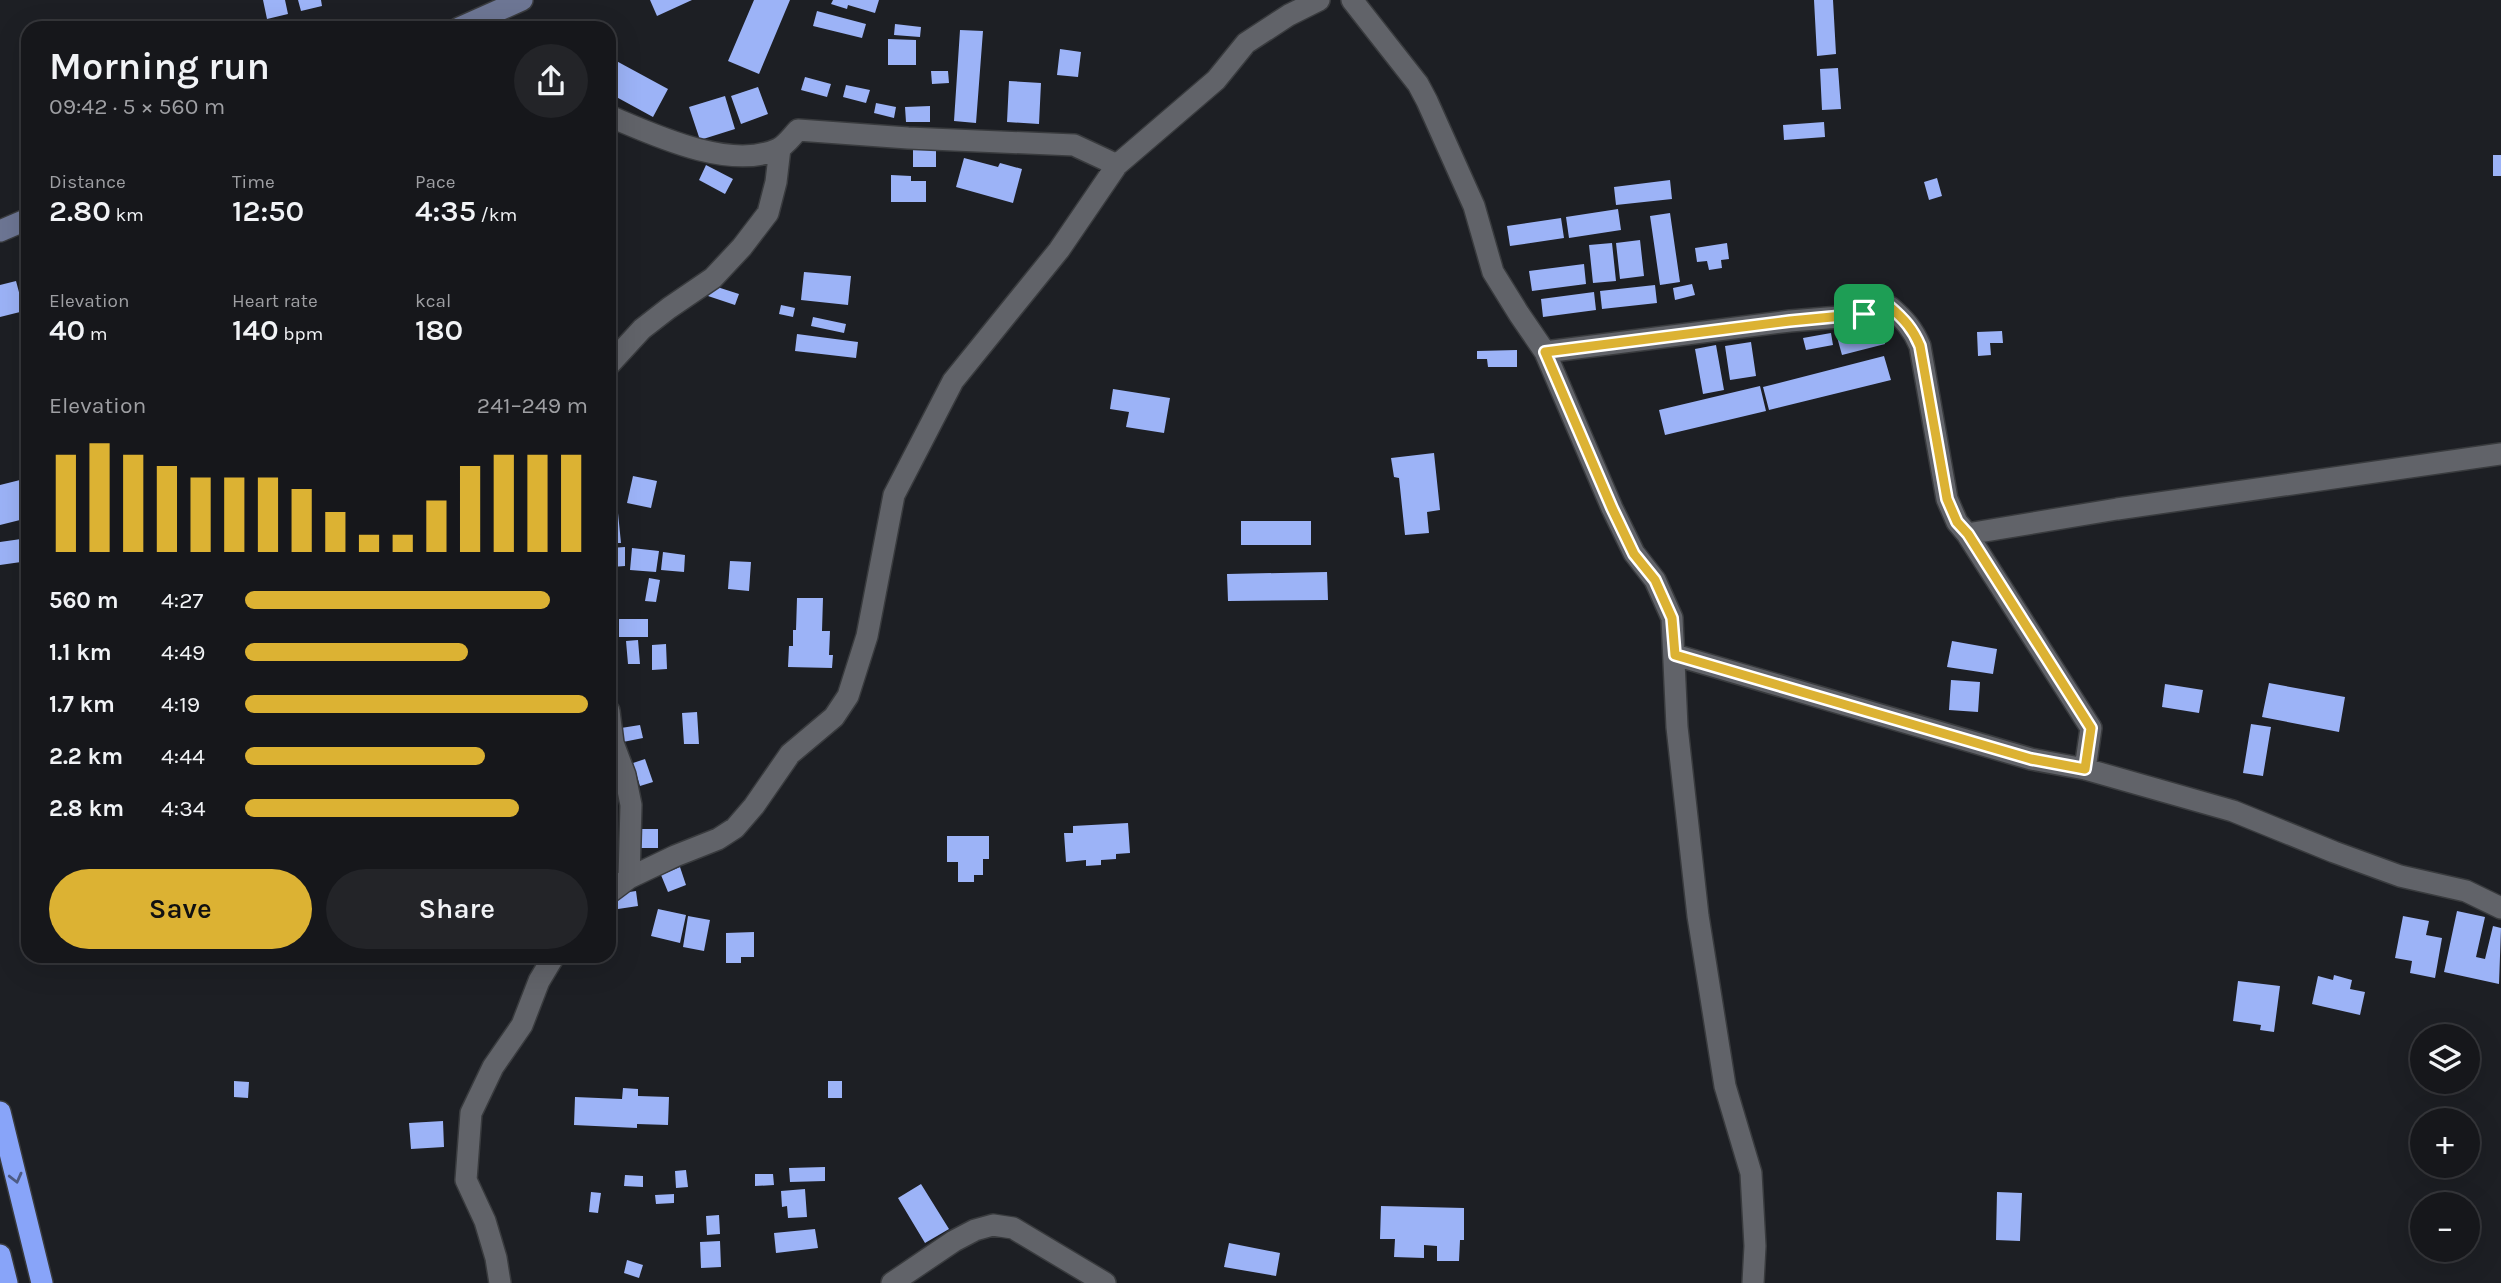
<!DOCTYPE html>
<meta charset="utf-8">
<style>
:root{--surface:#16171b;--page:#232428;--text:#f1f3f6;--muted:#9e9fa3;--line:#35363a;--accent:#dcb233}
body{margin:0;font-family:Karla,sans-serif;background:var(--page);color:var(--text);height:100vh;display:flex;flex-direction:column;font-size:26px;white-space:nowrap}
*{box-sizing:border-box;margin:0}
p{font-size:23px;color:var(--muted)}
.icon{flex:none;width:38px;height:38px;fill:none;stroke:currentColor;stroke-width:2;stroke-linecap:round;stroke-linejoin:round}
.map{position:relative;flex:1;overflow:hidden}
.side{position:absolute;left:21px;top:21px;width:595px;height:942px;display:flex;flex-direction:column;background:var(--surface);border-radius:21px;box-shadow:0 7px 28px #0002,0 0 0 2px var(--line)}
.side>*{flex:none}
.buttons{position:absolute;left:2410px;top:1024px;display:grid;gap:14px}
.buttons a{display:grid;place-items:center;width:70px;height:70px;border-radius:50%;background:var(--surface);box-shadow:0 7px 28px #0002,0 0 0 2px var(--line);font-size:35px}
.pin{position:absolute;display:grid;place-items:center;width:60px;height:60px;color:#fff;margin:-30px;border-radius:14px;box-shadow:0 4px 10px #0006}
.round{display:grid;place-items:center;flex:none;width:74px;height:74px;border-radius:37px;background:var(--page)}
.head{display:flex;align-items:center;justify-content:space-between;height:119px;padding:0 28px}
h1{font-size:38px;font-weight:600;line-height:52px}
.figures{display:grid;grid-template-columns:repeat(3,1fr);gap:10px;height:119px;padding:7px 28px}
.figures div{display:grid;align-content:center}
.figures b{font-size:30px;font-weight:600}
.figures small{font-size:19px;font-weight:400}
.figures p{font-size:19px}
.chart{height:196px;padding:14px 28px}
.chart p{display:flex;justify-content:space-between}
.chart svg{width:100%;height:126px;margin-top:7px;stroke:var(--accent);stroke-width:6}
.action{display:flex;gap:14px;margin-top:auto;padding:14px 28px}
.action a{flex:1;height:80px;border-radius:42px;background:var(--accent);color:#111;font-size:28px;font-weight:600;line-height:80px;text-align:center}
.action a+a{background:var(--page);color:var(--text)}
ul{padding:0 28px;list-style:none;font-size:23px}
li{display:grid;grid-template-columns:112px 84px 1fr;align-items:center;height:52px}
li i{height:18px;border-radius:9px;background:var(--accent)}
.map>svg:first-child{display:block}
.building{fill:#9cb3f7}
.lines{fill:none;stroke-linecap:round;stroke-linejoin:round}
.street-casing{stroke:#393b3e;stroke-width:24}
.secondary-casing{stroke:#393b3e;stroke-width:24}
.highway-casing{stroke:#393b3e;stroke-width:24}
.street{stroke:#616369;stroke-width:21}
.secondary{stroke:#6d7694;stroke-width:21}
.highway{stroke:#88a4f9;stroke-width:21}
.oneway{stroke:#4d5b84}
.route-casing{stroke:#fff;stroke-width:14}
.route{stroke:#dcb233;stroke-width:9}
</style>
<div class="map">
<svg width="2501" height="1283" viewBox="0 0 2501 1283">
<rect width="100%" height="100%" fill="#1d1f24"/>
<path class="building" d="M 263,0 L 285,0 L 288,14 L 267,19 Z
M 298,0 L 321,0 L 322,6 L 301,11 Z
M 650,0 L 692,0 L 657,16 Z
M 754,0 L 790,0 L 759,74 L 728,61 Z
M 833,0 L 879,0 L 875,13 L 848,5 L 847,9 L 831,4 Z
M 1814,0 L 1833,0 L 1836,54 L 1817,56 Z
M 817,11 L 866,24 L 862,38 L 813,26 Z
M 895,24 L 921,27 L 920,37 L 894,35 Z
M 960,30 L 983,31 L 976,123 L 954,121 Z
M 888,39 L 916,40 L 916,65 L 888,65 Z
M 1060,49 L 1081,52 L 1078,77 L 1057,75 Z
M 609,57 L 668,89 L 653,117 L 609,93 Z
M 1838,68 L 1841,109 L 1822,110 L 1820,69 Z
M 931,71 L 948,71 L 949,83 L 932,84 Z
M 805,77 L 831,84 L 827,97 L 801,90 Z
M 1009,81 L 1041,83 L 1039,124 L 1007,122 Z
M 846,85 L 870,90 L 866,103 L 843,97 Z
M 758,87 L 768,114 L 741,124 L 731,96 Z
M 725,96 L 735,129 L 700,140 L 689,107 Z
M 876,103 L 896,107 L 894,118 L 874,113 Z
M 930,106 L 930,122 L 906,122 L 905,107 Z
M 1824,122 L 1825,137 L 1784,140 L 1783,125 Z
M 913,149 L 936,149 L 936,167 L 913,167 Z
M 2493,155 L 2501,155 L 2501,176 L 2493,176 Z
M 964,158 L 998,167 L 1000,163 L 1022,169 L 1013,203 L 956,187 Z
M 706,165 L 733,179 L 725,194 L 699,180 Z
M 891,175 L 911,176 L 911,181 L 926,181 L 926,202 L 891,202 Z
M 1937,178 L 1942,196 L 1929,200 L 1924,182 Z
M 1670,180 L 1672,199 L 1616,205 L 1614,187 Z
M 1618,209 L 1621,230 L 1569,238 L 1566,217 Z
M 1670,213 L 1680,282 L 1660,285 L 1650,216 Z
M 1561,218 L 1564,238 L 1510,246 L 1507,226 Z
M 1640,240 L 1644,276 L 1620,279 L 1616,243 Z
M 1612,243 L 1616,281 L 1593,283 L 1589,245 Z
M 1727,243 L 1729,259 L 1721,260 L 1722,268 L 1709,270 L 1707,261 L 1697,262 L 1695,248 Z
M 1584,264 L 1586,284 L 1532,291 L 1529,271 Z
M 804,272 L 851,276 L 848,305 L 801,300 Z
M 16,281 L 24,311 L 0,317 L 0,285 Z
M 1692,284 L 1695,295 L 1675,300 L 1673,288 Z
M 711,285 L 739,294 L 735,305 L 708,296 Z
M 1655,285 L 1657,303 L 1602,309 L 1600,291 Z
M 1594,292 L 1596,310 L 1543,317 L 1541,299 Z
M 781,305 L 795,308 L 793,317 L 779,314 Z
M 813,317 L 846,324 L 844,333 L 811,326 Z
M 1880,326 L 1885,344 L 1842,355 L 1837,337 Z
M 2002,331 L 2003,343 L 1990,343 L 1991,355 L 1978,356 L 1977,332 Z
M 1831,333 L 1833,345 L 1806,350 L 1803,338 Z
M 797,334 L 858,342 L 856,358 L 795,351 Z
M 1751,342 L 1756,376 L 1730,380 L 1725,346 Z
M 1716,345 L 1724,390 L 1703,394 L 1695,349 Z
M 1517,350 L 1517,367 L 1488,367 L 1487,359 L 1477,359 L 1477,351 Z
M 1884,356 L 1891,380 L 1769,410 L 1763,387 Z
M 1760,386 L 1766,411 L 1665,435 L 1659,410 Z
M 1113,389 L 1170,398 L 1164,433 L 1126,427 L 1129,412 L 1110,409 Z
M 1434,453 L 1440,510 L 1427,512 L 1429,533 L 1405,535 L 1399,478 L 1394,477 L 1391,458 Z
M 633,476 L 657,481 L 651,508 L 627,503 Z
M 28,478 L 28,518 L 0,525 L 0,485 Z
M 609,503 L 617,503 L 621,543 L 609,543 Z
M 1241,521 L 1311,521 L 1311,545 L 1241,545 Z
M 28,538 L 28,561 L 0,565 L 0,542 Z
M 625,547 L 625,566 L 611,567 L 610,548 Z
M 632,548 L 659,551 L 656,572 L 630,570 Z
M 663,552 L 685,555 L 684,572 L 661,570 Z
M 730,561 L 751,562 L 749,591 L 728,589 Z
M 1327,572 L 1328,600 L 1228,601 L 1227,574 Z
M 649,578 L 660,580 L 656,602 L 645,601 Z
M 797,598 L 823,598 L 822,631 L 830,631 L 829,655 L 833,655 L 832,668 L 788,667 L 789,646 L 793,646 L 793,630 L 796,630 Z
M 619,619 L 648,619 L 648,637 L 619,637 Z
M 638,640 L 640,664 L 628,664 L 626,641 Z
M 1952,641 L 1997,649 L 1993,674 L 1947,667 Z
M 666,644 L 667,669 L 652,670 L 652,645 Z
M 1951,680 L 1980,682 L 1978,712 L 1949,710 Z
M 2269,683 L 2345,697 L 2339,732 L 2262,717 Z
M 2165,684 L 2203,690 L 2199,713 L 2162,707 Z
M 697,712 L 699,744 L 684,744 L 682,713 Z
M 2251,724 L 2271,727 L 2263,776 L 2243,773 Z
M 640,725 L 643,738 L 623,742 L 621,728 Z
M 645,759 L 653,782 L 640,786 L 633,763 Z
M 1128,823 L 1130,853 L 1116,854 L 1116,859 L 1101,860 L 1101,865 L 1086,866 L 1086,860 L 1066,862 L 1064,833 L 1073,833 L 1073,826 Z
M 639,829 L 658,829 L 658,848 L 640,848 Z
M 947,836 L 989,836 L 989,859 L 983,859 L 983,875 L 974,875 L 974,882 L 958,882 L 958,862 L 947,862 Z
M 680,867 L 686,885 L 668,892 L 661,875 Z
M 636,891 L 638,906 L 618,909 L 616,894 Z
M 658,909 L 686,915 L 680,943 L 651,936 Z
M 2457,911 L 2485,917 L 2476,957 L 2485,959 L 2493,926 L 2501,928 L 2499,984 L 2444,972 Z
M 688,916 L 710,920 L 704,951 L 683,947 Z
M 2403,916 L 2429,921 L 2426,935 L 2442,938 L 2435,978 L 2410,973 L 2412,961 L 2395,958 Z
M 754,932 L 754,957 L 741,957 L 741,963 L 726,963 L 726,933 Z
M 2334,975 L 2352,980 L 2350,989 L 2365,992 L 2360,1015 L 2312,1004 L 2318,976 L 2333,980 Z
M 2238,981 L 2280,986 L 2274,1032 L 2260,1030 L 2261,1025 L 2233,1021 Z
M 234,1081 L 249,1082 L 248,1098 L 234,1097 Z
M 828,1081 L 842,1081 L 842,1098 L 828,1098 Z
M 623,1088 L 638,1089 L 638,1096 L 669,1097 L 668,1125 L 637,1124 L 637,1128 L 574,1125 L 575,1097 L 622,1099 Z
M 443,1121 L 444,1147 L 411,1149 L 409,1123 Z
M 825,1167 L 825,1181 L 790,1182 L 789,1168 Z
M 686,1170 L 688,1187 L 676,1188 L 675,1171 Z
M 755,1174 L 773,1174 L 774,1185 L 755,1186 Z
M 625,1175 L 643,1176 L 643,1187 L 624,1186 Z
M 921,1184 L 949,1229 L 925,1243 L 898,1198 Z
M 805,1189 L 807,1217 L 788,1218 L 787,1206 L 782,1207 L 781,1191 Z
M 591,1192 L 601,1193 L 598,1213 L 589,1212 Z
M 1997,1192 L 2022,1193 L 2020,1241 L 1996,1240 Z
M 674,1194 L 674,1203 L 656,1204 L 655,1195 Z
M 1381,1206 L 1464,1208 L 1464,1240 L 1460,1240 L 1459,1261 L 1437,1261 L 1437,1246 L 1424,1245 L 1424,1258 L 1394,1257 L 1395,1239 L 1380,1239 Z
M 719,1215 L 720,1234 L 707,1235 L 706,1216 Z
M 815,1229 L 818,1248 L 776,1253 L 774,1233 Z
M 720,1241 L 721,1267 L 701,1268 L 700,1242 Z
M 1229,1243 L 1280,1253 L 1276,1276 L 1224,1267 Z
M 627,1260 L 643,1265 L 639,1278 L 624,1273 Z"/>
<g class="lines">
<g class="street-casing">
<path id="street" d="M 1352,0 L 1418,84 L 1427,101 L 1474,206 L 1493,272 L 1519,314 L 1545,352 L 1612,508 L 1634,553 L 1655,580 L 1672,618 L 1677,727 L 1698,916 L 1725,1086 L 1751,1173 L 1755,1246 L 1753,1283
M 609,116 C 654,135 730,171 778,149 C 786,145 792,136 798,130 L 908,138 L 1074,145 L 1117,165
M 1545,352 L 1790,321 L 1864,315 L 1890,307 C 1904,319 1913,329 1920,346 L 1947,499 L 1957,522 L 1967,534 L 2091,728 L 2085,769
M 609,365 L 642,329 L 669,308 L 713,278 L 742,247 L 768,213 L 776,182 L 780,148
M 1967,534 L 2117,509 L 2501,454
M 1675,655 L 2031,759 L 2085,769 L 2233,811 L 2334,852 L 2400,876 L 2466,891 L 2501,908
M 609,711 L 613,743 L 625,775 L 631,805 L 629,878
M 609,893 L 629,878 L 675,856 L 718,839 L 735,828 L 754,806 L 790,754 L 834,717 L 848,696 L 867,636 L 894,495 L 953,381 L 1059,250 L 1117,165 L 1216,80 L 1246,43 L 1289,15 L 1319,0
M 500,1283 L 496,1258 L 485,1221 L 466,1180 L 471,1113 L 493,1067 L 522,1025 L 539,981 L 554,956
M 892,1283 L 954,1241 L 975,1230 L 993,1225 L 1013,1228 L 1105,1283"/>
</g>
<g class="secondary-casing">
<path id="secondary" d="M 459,28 L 522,0
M 0,231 L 28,219"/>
</g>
<g class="highway-casing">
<path id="highway" d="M 0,1112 L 42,1283
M 0,1255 L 7,1283"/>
</g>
<use href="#street" class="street"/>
<use href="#secondary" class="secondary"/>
<use href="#highway" class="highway"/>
</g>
<defs><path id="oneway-chevron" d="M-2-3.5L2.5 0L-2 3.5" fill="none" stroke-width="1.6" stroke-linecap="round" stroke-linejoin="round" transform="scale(1.75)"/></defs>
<use class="oneway" href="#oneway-chevron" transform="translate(16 1178) rotate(76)"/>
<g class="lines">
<g class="route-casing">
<path id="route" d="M 1890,307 C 1904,319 1913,329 1920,346 L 1947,499 L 1957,522 L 1968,534 L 2091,728 L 2085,769 L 2031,759 L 1675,655 L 1672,618 L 1655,580 L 1634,554 L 1612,508 L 1545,352 L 1790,321 L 1864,314 Z"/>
</g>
<use href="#route" class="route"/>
</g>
</svg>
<div class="buttons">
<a><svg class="icon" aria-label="layers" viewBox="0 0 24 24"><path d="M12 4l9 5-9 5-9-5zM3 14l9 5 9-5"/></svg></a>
<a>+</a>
<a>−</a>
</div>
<div class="pin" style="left:1864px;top:314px;background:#1e9e55"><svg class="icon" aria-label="arrive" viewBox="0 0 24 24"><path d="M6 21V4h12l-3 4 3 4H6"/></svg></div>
<section class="side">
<div class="head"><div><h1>Morning run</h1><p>09:42 · 5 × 560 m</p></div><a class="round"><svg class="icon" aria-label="share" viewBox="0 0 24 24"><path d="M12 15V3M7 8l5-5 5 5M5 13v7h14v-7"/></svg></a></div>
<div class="figures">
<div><p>Distance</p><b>2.80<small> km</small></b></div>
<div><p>Time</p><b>12:50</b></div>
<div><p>Pace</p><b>4:35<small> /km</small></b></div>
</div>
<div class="figures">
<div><p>Elevation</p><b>40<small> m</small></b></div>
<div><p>Heart rate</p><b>140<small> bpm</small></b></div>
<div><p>kcal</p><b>180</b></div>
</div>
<div class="chart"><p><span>Elevation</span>241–249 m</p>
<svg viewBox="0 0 160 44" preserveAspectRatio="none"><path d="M5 44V10M15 44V6M25 44V10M35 44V14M45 44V18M55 44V18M65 44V18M75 44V22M85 44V30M95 44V38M105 44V38M115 44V26M125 44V14M135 44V10M145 44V10M155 44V10"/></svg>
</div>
<ul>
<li><b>560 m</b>4:27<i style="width:89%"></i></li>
<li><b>1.1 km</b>4:49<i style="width:65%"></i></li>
<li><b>1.7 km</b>4:19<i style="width:100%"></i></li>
<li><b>2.2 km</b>4:44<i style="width:70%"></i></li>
<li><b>2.8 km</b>4:34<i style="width:80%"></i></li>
</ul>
<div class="action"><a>Save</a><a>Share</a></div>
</section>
</div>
